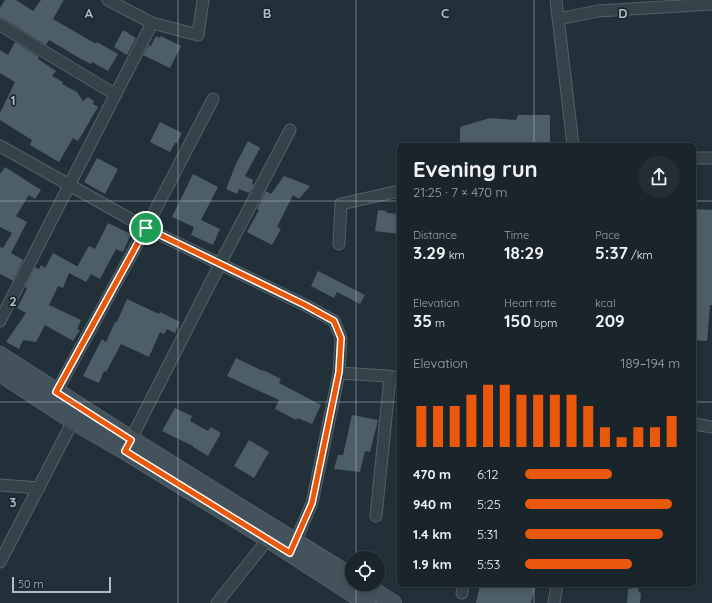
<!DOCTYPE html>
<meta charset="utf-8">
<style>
:root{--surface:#1a252b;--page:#232d33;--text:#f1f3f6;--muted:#9fa5a9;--line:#384247;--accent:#ea580c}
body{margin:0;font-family:Quicksand,sans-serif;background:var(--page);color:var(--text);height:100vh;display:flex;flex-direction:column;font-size:15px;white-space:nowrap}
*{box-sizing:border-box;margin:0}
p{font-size:13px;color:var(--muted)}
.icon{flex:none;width:22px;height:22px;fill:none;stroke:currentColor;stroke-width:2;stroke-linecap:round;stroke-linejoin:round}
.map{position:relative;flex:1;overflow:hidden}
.side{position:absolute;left:397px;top:143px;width:299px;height:444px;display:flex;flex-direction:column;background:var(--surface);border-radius:6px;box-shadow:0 2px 6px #0003,0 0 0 1px var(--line)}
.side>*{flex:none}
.fabs{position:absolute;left:345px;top:551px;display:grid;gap:8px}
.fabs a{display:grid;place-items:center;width:40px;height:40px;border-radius:50%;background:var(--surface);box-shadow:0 2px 6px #0003,0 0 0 1px var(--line);font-size:20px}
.scale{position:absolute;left:12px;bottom:10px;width:99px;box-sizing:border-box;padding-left:4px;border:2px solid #b1bdc6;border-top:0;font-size:11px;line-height:14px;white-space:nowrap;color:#b1bdc6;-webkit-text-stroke:3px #1b272e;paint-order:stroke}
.pin{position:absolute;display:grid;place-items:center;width:34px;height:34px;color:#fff;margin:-17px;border:2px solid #fff;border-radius:50%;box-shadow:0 1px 4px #0007}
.round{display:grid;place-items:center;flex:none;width:42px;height:42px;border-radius:21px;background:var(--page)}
.headline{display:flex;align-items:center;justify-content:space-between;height:68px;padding:0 16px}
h1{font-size:22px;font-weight:700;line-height:30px}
.stats{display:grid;grid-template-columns:repeat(3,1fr);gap:6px;height:68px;padding:4px 16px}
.stats div{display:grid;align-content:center}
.stats b{font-size:17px;font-weight:700}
.stats small{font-size:11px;font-weight:400}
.stats p{font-size:11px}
.chart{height:112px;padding:8px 16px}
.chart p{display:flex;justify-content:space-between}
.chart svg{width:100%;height:72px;margin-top:4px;stroke:var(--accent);stroke-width:6}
ul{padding:0 16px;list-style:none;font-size:13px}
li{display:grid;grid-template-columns:64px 48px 1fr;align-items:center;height:30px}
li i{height:10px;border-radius:5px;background:var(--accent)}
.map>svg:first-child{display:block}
.building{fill:#4d5e68}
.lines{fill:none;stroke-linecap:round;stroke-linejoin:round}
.street-casing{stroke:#546067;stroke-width:13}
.secondary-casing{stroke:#546067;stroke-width:18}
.street{stroke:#364249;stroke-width:11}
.secondary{stroke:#44525c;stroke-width:16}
.route-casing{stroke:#fff;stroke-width:8}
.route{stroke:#ea580c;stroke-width:5}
.grid{fill:none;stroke:#b1bdc6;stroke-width:1;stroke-opacity:0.55}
.grid-label{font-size:13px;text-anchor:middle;font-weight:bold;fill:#b1bdc6;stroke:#1b272e;stroke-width:3.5;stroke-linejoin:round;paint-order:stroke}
</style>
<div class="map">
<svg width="712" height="603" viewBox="0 0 712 603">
<rect width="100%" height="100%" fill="#223139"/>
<path class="building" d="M 5,0 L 16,0 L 33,11 L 41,0 L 64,0 L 53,19 L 96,44 L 97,42 L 118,54 L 108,71 L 92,62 L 91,64 L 81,59 L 49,40 L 46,45 L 4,19 L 0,18 L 0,8 Z
M 123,30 L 136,38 L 127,55 L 114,47 Z
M 156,36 L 160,38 L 161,36 L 181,46 L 170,68 L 143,55 L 149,45 L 151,46 Z
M 15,42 L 39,57 L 38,59 L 56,71 L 52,76 L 63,82 L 62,84 L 77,92 L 83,101 L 88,97 L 94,101 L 93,104 L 98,107 L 78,141 L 73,138 L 59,162 L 30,145 L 32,140 L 0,120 L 0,113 L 15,82 L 0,73 L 0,50 L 8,55 Z
M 518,115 L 550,115 L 550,145 L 460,145 L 460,127 L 490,118 L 516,120 Z
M 160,122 L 182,133 L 177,143 L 175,143 L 170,152 L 150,142 Z
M 248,141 L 260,148 L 245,176 L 253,180 L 252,184 L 254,185 L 249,193 L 239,189 L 237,194 L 226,189 L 236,164 Z
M 97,158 L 118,169 L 105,194 L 84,182 Z
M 5,167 L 41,190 L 35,199 L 29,195 L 16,216 L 27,222 L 11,253 L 23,260 L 13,281 L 1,274 L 0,275 L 0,247 L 3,248 L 12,233 L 0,227 L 0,174 Z
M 193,174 L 218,187 L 201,220 L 220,229 L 213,245 L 191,235 L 194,227 L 172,217 Z
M 284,176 L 310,186 L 299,199 L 293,195 L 277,227 L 281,229 L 272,245 L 247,232 L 259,210 L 257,209 L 266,191 L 271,194 Z
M 694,209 L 712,210 L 712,305 L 710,305 L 707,341 L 694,340 L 694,282 L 697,258 L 694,257 Z
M 378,210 L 386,211 L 387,213 L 399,214 L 399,234 L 375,231 Z
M 108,223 L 131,234 L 123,252 L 116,249 L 100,279 L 77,267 L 89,246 L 95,249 Z
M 53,253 L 91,274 L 86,282 L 69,273 L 63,288 L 58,286 L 49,305 L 81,320 L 77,329 L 80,330 L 73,341 L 45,325 L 36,342 L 23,340 L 19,349 L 6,342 L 26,313 L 17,308 L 27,289 L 25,287 L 35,267 L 39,269 L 41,265 L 45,268 Z
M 318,271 L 365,295 L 360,304 L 337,292 L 334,298 L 311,286 Z
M 127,299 L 159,314 L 160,312 L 180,322 L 175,333 L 167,329 L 164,334 L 160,332 L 149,357 L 121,344 L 106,372 L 104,371 L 99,383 L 83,376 L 102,339 L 106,342 L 115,322 L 117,322 Z
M 236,358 L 263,371 L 263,370 L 281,379 L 279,383 L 321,405 L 312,424 L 298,418 L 296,420 L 275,409 L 279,400 L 227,376 Z
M 175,408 L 192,416 L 190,421 L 208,431 L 211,427 L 221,433 L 208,456 L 193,447 L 193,446 L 162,431 Z
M 352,415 L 378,420 L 370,452 L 365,451 L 360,472 L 334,469 L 338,455 L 343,455 Z
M 249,440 L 269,452 L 254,478 L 234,466 Z
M 480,585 L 536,585 L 531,603 L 476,603 Z
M 638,587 L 639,592 L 641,593 L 640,603 L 627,603 L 628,589 Z"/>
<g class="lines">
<g class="street-casing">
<path id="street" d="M 108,0 L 152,23 L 198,35 L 203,0
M 556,0 L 573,145
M 558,19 L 598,11 L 712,4
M 0,25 L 116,95
M 0,146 L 146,228 L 305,305 L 334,321 L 341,338 L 339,373
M 694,158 L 712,158
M 339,244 L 341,204 L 399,191
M 0,321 L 152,23
M 53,398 L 146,228 L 213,99
M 694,424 L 712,427
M 128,445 L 220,264 L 290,130
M 0,485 L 39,488
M 376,516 L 390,377
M 293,547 L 312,503 L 339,373 L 387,376 L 399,378
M 0,562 L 73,421
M 462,593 L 463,585
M 217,603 L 268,539
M 554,603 L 557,585"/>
</g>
<g class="secondary-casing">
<path id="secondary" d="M 0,355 L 131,439 L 352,577
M 0,373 L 73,421 L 125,451 L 268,539 L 367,603
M 363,584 L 393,603"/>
</g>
<use href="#street" class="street"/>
<use href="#secondary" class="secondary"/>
</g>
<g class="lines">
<g class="route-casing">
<path id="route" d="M 146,228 L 305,305 L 334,321 L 341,338 L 339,372 L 312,503 L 290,553 L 125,451 L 131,440 L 56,392 Z"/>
</g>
<use href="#route" class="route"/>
</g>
<path class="grid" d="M 178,0 L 178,603M 356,0 L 356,558M 534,0 L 534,145M 0,201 L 399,201M 694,201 L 712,201M 0,402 L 399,402M 694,402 L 712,402M 356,584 L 356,603M 534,585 L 534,603"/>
<g class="grid-label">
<text x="89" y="18">A</text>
<text x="267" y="18">B</text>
<text x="445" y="18">C</text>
<text x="623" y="18">D</text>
<text x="13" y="105">1</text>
<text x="13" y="306">2</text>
<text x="13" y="507">3</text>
</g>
</svg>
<div class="fabs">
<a><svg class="icon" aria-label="locate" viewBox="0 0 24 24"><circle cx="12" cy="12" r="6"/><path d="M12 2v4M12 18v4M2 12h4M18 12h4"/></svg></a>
</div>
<div class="scale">50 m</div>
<div class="pin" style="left:146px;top:228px;background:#1e9e55"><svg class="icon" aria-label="arrive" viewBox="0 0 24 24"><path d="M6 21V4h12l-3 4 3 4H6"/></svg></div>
<section class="side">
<div class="headline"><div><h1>Evening run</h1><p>21:25 · 7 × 470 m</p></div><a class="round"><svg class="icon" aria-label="share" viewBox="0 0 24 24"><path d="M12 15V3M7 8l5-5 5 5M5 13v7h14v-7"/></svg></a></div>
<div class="stats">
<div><p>Distance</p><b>3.29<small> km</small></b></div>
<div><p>Time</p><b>18:29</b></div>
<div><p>Pace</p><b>5:37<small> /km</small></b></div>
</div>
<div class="stats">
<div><p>Elevation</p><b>35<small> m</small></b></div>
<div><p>Heart rate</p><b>150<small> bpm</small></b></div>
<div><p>kcal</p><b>209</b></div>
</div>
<div class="chart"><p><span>Elevation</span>189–194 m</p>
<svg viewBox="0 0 160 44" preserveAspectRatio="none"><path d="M5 44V19M15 44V19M25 44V19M35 44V12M45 44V6M55 44V6M65 44V12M75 44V12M85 44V12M95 44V12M105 44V19M115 44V32M125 44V38M135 44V32M145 44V32M155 44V25"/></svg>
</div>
<ul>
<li><b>470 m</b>6:12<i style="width:56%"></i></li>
<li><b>940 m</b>5:25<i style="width:95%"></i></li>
<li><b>1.4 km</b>5:31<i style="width:89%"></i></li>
<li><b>1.9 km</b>5:53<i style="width:69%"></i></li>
</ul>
</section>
</div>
